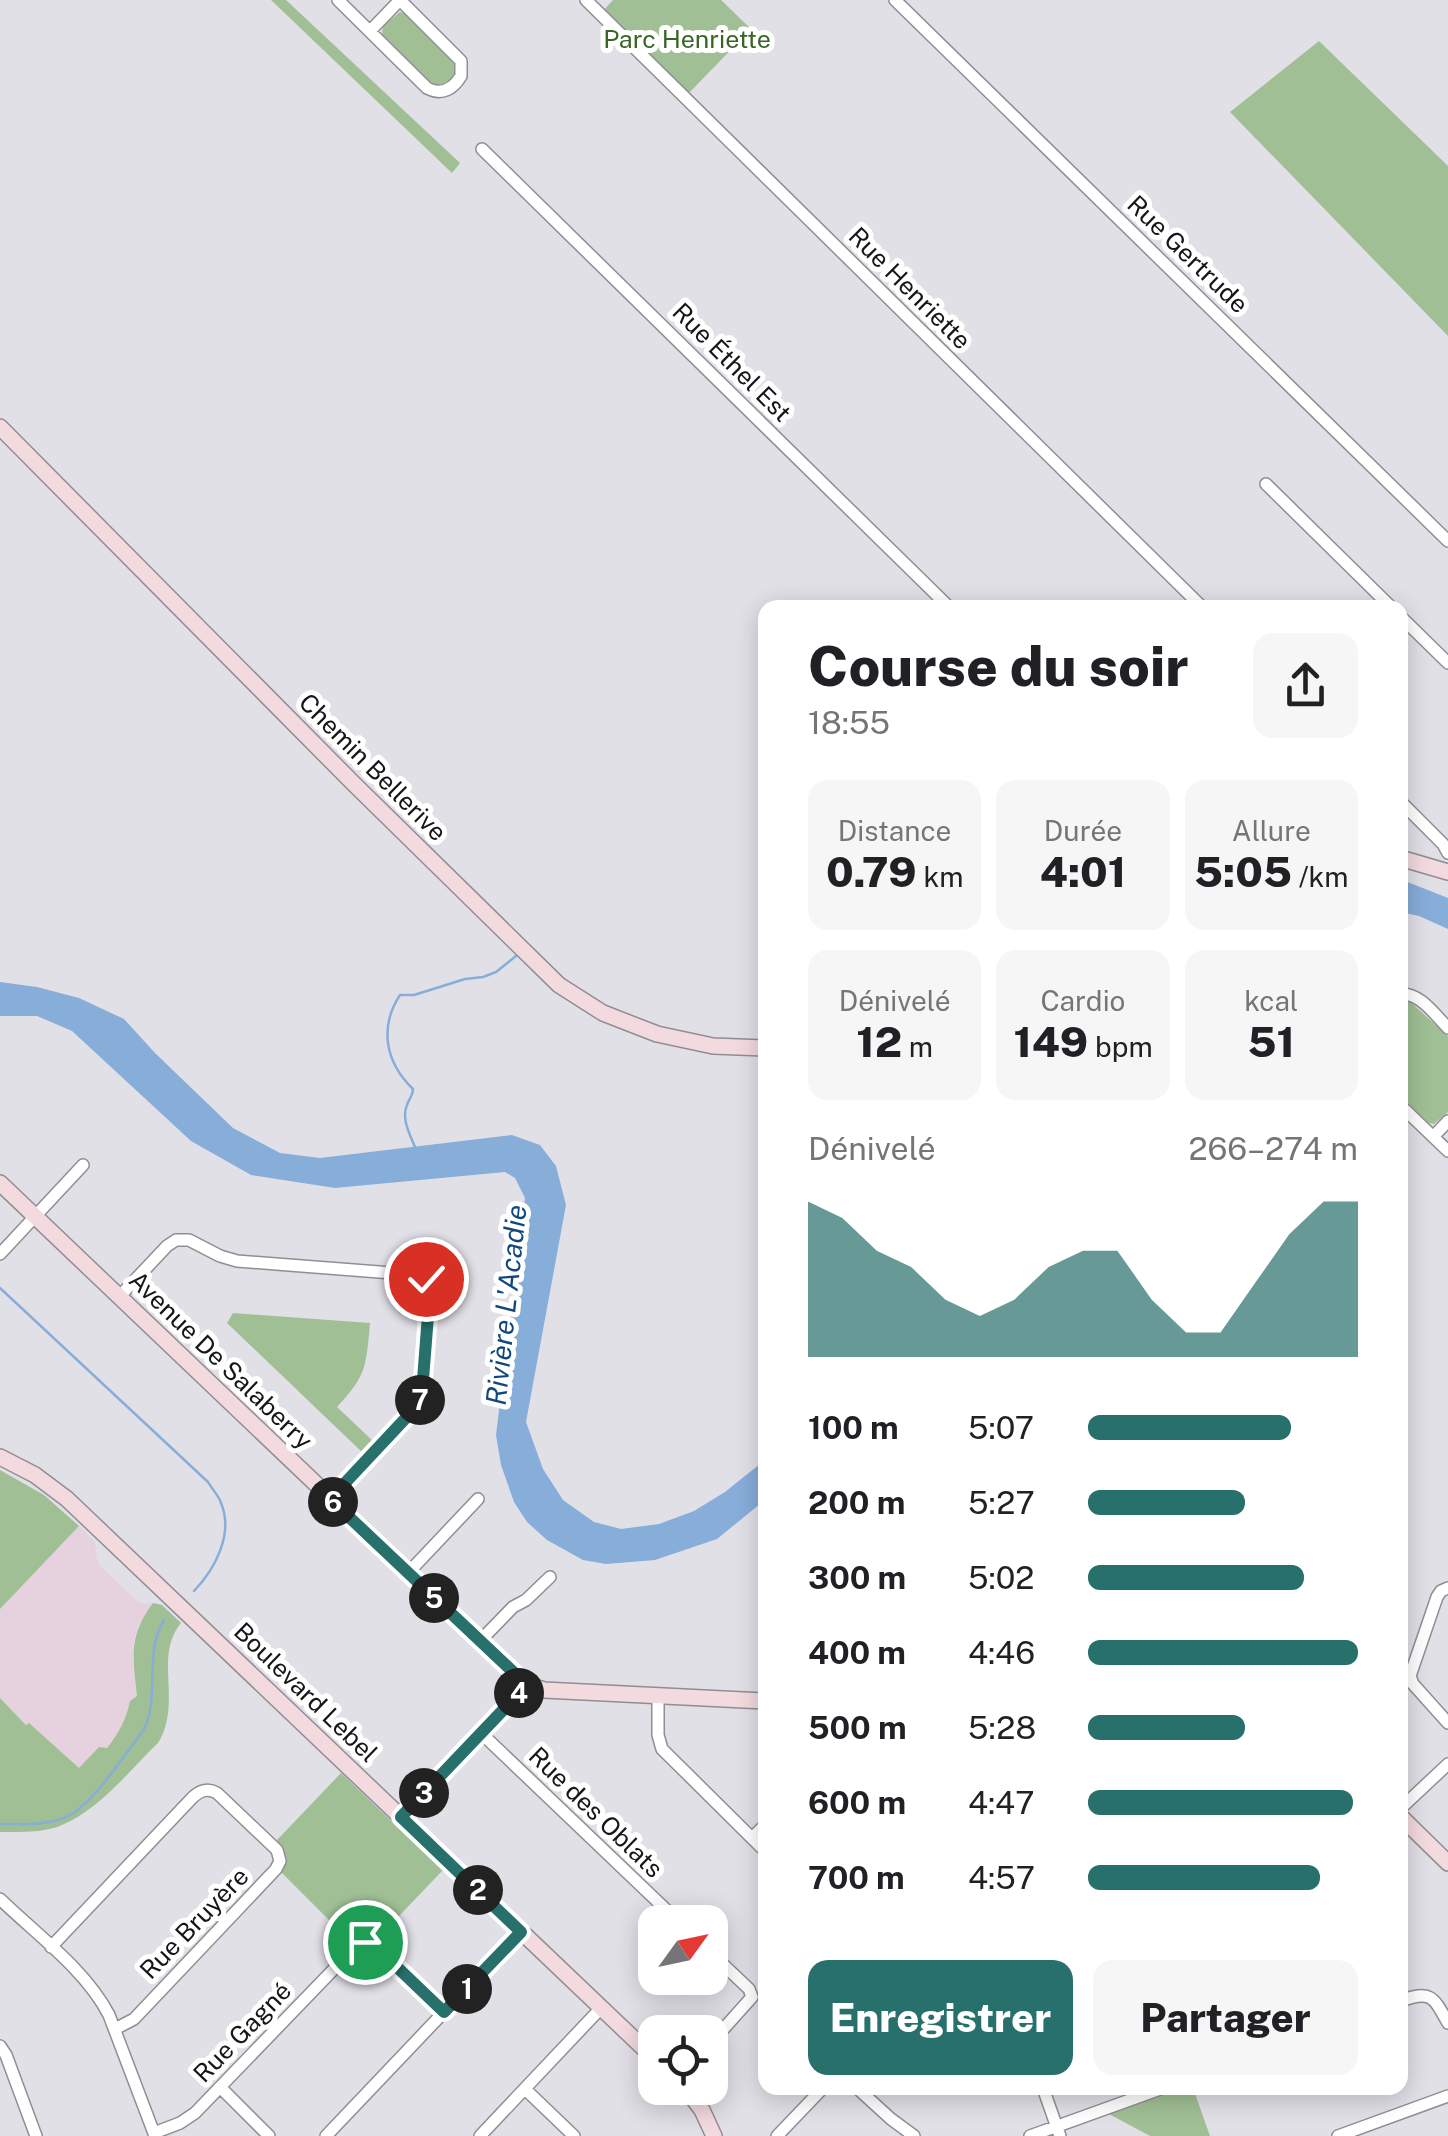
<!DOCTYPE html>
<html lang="fr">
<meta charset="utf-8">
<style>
:root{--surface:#fff;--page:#f6f6f6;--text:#202124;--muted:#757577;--accent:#27706b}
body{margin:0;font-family:"Public Sans",sans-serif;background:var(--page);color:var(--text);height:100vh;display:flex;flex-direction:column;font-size:38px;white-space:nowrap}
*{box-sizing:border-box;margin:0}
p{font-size:32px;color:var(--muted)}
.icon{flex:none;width:55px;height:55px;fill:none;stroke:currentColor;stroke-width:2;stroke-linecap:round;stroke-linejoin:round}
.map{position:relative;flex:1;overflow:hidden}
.panel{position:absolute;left:758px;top:600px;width:650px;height:1495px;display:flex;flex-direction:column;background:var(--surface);border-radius:20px;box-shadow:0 5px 25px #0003}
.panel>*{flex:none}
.needle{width:65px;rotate:57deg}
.buttons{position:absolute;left:638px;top:1905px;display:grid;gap:20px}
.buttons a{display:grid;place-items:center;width:90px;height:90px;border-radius:20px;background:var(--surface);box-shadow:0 5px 25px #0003;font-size:50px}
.pin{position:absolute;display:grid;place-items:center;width:85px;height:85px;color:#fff;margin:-42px;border:5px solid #fff;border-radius:50%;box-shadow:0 2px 10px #0007}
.km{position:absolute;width:50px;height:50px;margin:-25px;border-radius:50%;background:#222;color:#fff;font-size:28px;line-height:50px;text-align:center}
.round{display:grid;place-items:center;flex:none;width:105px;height:105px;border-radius:20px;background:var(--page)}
.overview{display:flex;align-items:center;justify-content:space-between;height:170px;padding:0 50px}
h1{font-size:55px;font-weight:800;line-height:75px}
.metrics{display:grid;grid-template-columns:repeat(3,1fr);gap:15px;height:170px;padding:10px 50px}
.metrics div{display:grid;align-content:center;border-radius:20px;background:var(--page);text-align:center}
.metrics b{font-size:42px;font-weight:800}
.metrics small{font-size:28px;font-weight:400}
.metrics p{font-size:28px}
.chart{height:280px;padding:20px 50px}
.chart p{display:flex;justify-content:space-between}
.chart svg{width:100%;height:180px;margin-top:10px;fill:var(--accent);opacity:.7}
.cta{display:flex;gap:20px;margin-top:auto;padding:20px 50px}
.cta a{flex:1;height:115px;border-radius:20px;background:var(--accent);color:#fff;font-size:40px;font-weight:800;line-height:115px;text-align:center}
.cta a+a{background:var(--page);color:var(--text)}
ul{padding:0 50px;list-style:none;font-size:32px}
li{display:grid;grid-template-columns:160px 120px 1fr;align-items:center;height:75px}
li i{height:25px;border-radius:12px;background:var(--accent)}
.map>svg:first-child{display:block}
.education{fill:#e6d1df}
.green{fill:#a0bf95}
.water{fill:#87add9}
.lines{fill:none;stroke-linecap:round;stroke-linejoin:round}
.stream{stroke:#87add9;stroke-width:2.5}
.street-casing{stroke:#908e94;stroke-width:14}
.secondary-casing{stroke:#908e94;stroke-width:18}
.street{stroke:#fff;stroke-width:11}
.secondary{stroke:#f3dadf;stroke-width:15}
.route-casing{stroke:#fff;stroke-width:20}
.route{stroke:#27706b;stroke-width:12}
.labels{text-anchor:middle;stroke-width:10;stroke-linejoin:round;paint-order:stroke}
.park-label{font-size:25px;fill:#386425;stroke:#fff}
.street-label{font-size:25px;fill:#161618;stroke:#fff}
.water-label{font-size:28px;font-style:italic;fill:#11477d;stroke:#fff}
</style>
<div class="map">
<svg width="1448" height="2136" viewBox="0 0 1448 2136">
<rect width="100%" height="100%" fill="#e2e0e7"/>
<path class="education" d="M 79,1526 L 95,1542 L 97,1560 L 100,1566 L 137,1601 L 144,1604 L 153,1603 L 139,1624 L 134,1640 L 133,1664 L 137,1696 L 130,1701 L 123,1725 L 117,1735 L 106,1748 L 99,1747 L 79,1769 L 30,1724 L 27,1725 L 0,1698 L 0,1609 Z"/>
<path class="green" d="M 271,0 L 286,0 L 460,163 L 452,173 Z
M 613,0 L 721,0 L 751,29 L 688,94 L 603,11 Z
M 400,12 L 404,13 L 453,61 L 456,71 C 451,81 444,87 432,84 L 382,34 L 383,26 Z
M 1319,41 L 1448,166 L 1448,336 L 1230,112 Z
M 1407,999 L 1448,1036 L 1448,1112 L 1434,1124 L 1429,1123 L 1400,1096 L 1400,1002 Z
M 233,1313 L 370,1323 C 366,1366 367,1375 337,1407 L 374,1442 L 364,1454 L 227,1323 Z
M 0,1470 L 44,1495 L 79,1526 L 0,1609 Z
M 153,1603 L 162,1605 L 181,1623 C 153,1657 183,1702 158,1743 C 129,1771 100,1809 62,1825 C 44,1833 20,1832 0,1832 L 0,1698 L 26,1725 L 29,1723 L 79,1768 L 99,1747 L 107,1748 C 119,1733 126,1720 130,1701 L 137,1696 C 133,1658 128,1636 153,1603 Z
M 341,1773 L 443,1870 L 377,1939 L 362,1936 L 350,1941 L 281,1872 L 285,1857 L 277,1840 Z
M 1181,2088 L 1193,2088 L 1210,2136 L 1150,2136 L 1109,2114 Z"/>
<path class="water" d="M 1400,879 L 1448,898 L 1448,929 L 1419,916 L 1400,912 Z
M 0,982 L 37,987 L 79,998 L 124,1019 L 155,1053 L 233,1128 L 280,1153 L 320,1158 L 512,1135 L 540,1145 L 556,1166 L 566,1205 L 526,1422 L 543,1469 L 563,1500 L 594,1522 L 621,1529 L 659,1524 L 694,1511 L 725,1492 L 765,1460 L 765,1500 L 717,1539 L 655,1560 L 606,1564 L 583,1560 L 547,1540 L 527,1522 L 514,1502 L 501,1465 L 496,1435 L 525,1198 L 515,1178 L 505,1172 L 335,1188 L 251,1175 L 191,1141 L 72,1031 L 37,1016 L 0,1016 Z"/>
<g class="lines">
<path class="stream" d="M 415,1147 C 410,1135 401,1118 407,1105 C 409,1099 413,1095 413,1089 C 385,1062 379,1027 400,995 L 414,995 L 465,979 L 483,977 L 496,972 L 516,956
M 0,1288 L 208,1482 C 212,1489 219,1496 221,1503 C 234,1534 215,1569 194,1591
M 0,1824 C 21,1824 52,1826 70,1815 C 94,1802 125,1754 143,1731 C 161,1698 143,1654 164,1620"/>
<g class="street-casing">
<path id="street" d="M 338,0 L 427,88 C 442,96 453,89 461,76 L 461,61 L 400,0
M 586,0 L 1203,608
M 895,0 L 1448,541
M 370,31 L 400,0
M 482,149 L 950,608
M 1266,484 L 1392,608
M 1400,616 L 1448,663
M 1400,801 L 1443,844 L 1448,853
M 1400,994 C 1420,992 1435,1015 1448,1028
M 1400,1105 L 1448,1151
M 1433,1137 L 1448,1121
M 0,1254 L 83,1165
M 119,1297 L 167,1246 L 176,1240 L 189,1240 L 220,1256 L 237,1261 L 418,1275 L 427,1279 L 430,1292 L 419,1401 L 413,1411 L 329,1499
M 408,1573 L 478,1499
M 1448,1588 L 1441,1591 L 1437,1597 L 1410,1676 L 1413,1684 L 1448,1723
M 480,1641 L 513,1607 L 526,1600 L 550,1577
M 658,1696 L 658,1735 L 662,1749 L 765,1851
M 481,1733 L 679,1922
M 1400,1809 L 1448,1764
M 401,1817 L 527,1685
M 752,1838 L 765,1825
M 0,1899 C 36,1934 86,1970 109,2015 L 155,2136
M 51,1947 L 193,1797 C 201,1790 208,1788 217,1793 L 277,1850 L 280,1861 L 276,1869 L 134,2019 L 115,2029
M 710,1952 L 749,1989 L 752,1997 L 710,2044
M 1400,2001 C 1431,1990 1433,1996 1448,2023
M 0,2046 L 6,2055 L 36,2136
M 220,2087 L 269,2136
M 857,2088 L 891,2119 L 914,2136
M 1043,2088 L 1060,2136
M 525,2089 L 574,2136
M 154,2133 L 180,2123 L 195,2113 L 359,1943 L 370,1943 L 375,1946 L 444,2012
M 326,2136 L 521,1931
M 480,2136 L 601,2008
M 777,2136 L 823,2088
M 1030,2136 L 1163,2088
M 1338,2136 L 1448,2096"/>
</g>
<g class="secondary-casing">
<path id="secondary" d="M 0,427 L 354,784 L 559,985 L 603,1013 L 657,1034 L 713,1046 L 765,1048
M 1400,858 L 1448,872
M 0,1183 L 527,1685 L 544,1690 L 765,1701
M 0,1457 L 35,1475 L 67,1499 L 655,2059
M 1400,1816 L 1448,1863
M 685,2088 L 702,2110 L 714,2136"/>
</g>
<use href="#street" class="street"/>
<use href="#secondary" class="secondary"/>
</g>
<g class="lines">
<g class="route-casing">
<path id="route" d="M 365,1942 L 377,1948 L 444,2012 L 521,1932 L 401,1817 L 527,1685 L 330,1499 L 418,1405 L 422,1392 L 430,1290 L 426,1279"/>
</g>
<use href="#route" class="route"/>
</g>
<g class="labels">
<g class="park-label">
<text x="687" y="48">Parc Henriette</text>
</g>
<g class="street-label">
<text transform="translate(1188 254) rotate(44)" y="9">Rue Gertrude</text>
<text transform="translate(910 288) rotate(45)" y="9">Rue Henriette</text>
<text transform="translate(732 362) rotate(45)" y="9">Rue Éthel Est</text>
<text transform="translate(373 767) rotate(45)" y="9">Chemin Bellerive</text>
<text transform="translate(221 1360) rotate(44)" y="9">Avenue De Salaberry</text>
<text transform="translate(306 1692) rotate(44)" y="9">Boulevard Lebel</text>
<text transform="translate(596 1812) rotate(44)" y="9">Rue des Oblats</text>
<text transform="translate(194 1923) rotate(-46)" y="9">Rue Bruyère</text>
<text transform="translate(242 2032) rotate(-46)" y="9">Rue Gagné</text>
</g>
<g class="water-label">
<text transform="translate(506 1305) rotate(-84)" y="10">Rivière L'Acadie</text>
</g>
</g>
</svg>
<div class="buttons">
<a><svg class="needle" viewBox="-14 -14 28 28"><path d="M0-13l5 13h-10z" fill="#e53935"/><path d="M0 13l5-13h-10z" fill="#757577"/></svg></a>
<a><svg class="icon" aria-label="locate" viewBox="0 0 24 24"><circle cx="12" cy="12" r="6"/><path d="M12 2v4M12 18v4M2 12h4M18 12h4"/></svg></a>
</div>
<div class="pin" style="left:365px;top:1942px;background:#1e9e55"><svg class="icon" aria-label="arrive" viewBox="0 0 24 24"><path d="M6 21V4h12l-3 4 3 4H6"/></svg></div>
<div class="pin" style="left:426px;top:1279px;background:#d93025"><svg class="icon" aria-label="check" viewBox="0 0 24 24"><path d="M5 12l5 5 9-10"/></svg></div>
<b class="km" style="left:467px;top:1989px">1</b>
<b class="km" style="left:478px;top:1890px">2</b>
<b class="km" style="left:424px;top:1793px">3</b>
<b class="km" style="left:519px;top:1693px">4</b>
<b class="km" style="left:434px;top:1598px">5</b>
<b class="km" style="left:333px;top:1502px">6</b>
<b class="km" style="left:420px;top:1400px">7</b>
<section class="panel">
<div class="overview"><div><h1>Course du soir</h1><p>18:55</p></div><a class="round"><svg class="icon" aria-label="share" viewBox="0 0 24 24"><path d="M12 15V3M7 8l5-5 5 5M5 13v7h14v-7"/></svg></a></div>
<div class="metrics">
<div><p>Distance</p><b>0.79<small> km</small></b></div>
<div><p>Durée</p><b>4:01</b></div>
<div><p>Allure</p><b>5:05<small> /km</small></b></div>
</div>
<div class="metrics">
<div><p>Dénivelé</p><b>12<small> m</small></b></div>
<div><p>Cardio</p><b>149<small> bpm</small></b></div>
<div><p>kcal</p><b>51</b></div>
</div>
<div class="chart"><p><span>Dénivelé</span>266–274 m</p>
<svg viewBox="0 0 160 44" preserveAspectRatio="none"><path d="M0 44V6L10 10L20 18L30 22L40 30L50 34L60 30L70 22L80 18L90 18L100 30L110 38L120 38L130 26L140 14L150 6L160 6V44z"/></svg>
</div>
<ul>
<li><b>100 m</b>5:07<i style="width:75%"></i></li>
<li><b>200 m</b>5:27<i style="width:58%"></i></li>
<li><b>300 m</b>5:02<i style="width:80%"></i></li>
<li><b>400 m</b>4:46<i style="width:100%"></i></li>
<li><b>500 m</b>5:28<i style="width:58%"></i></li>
<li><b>600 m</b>4:47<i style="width:98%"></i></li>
<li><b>700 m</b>4:57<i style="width:86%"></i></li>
</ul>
<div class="cta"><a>Enregistrer</a><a>Partager</a></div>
</section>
</div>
